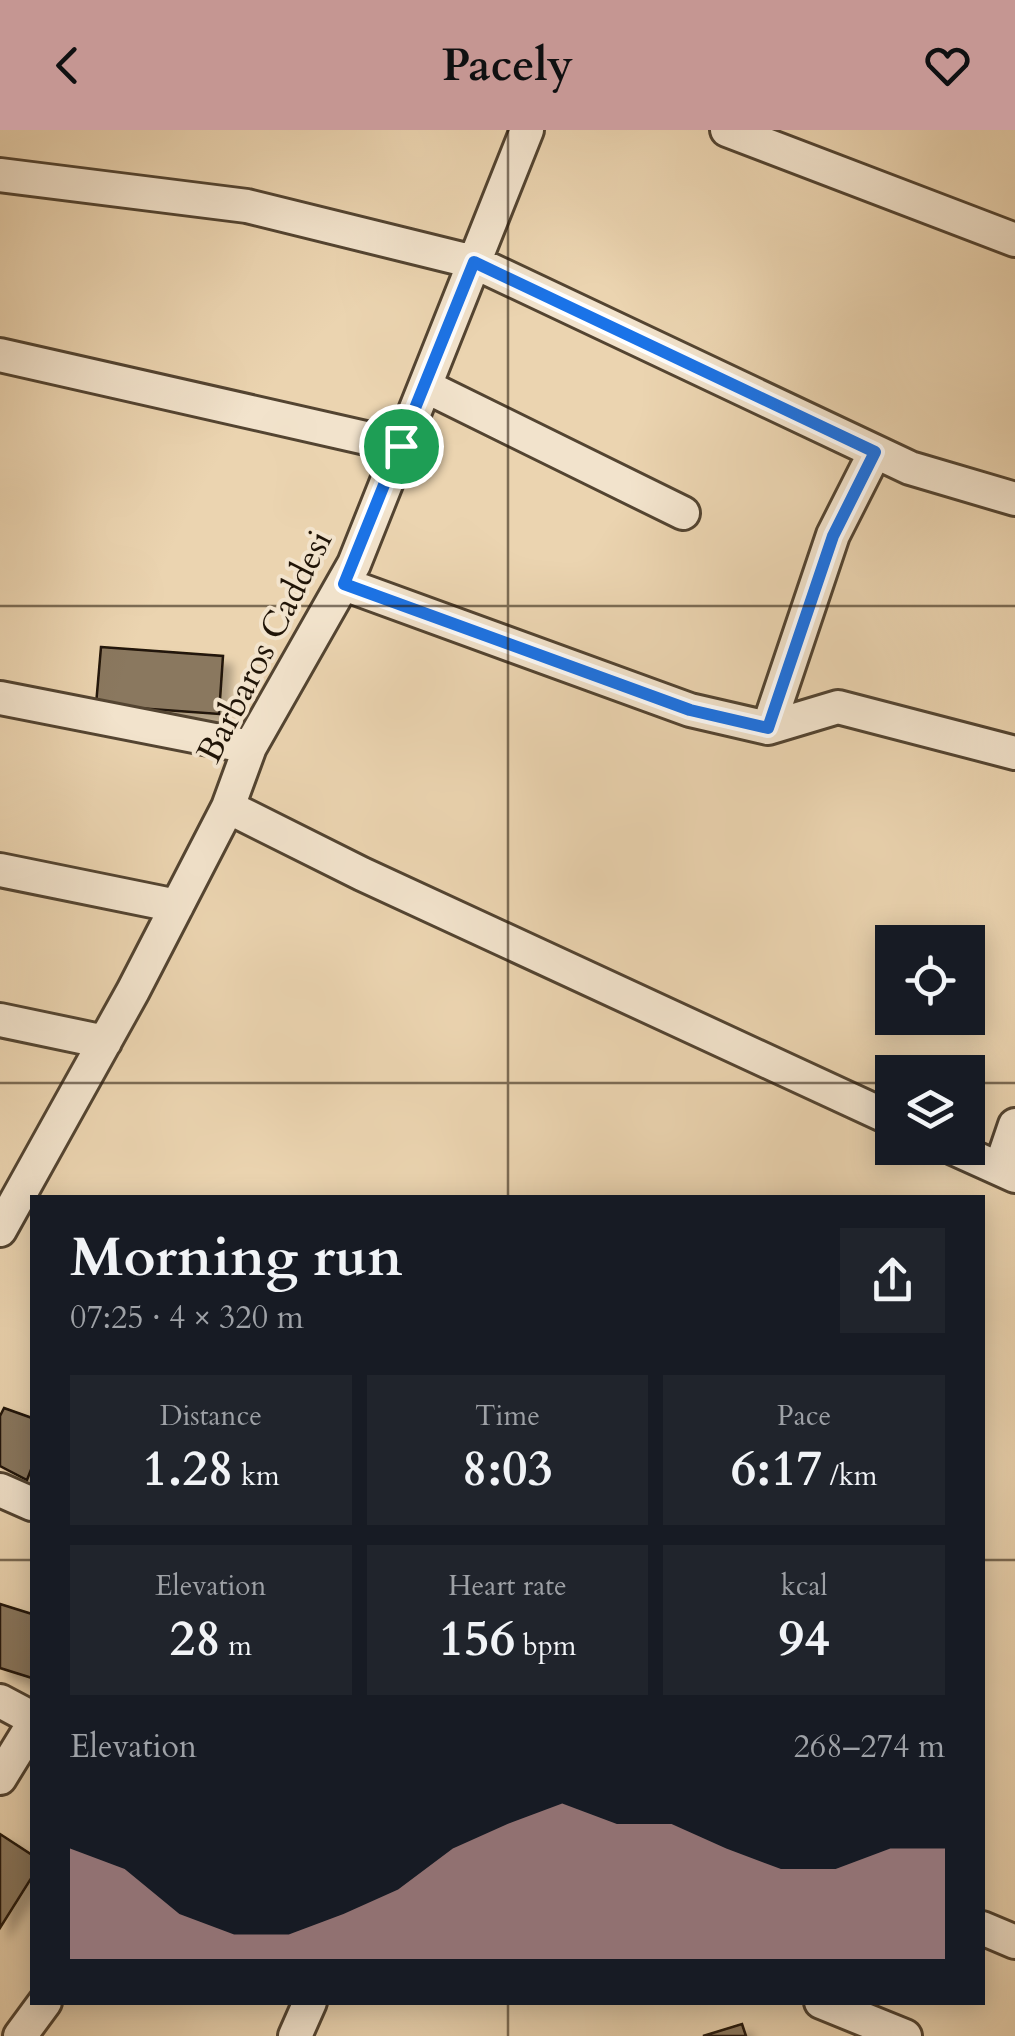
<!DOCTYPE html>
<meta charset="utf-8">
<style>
:root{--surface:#171b24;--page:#20242c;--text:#f1f3f6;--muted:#9ea1a6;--accent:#c59692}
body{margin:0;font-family:Cardo,serif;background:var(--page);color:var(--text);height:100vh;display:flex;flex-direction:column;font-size:38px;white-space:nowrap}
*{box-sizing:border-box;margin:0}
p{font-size:32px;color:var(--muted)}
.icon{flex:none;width:55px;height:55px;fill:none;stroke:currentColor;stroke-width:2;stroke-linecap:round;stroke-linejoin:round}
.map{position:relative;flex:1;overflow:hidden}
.details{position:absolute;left:30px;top:1065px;width:955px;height:810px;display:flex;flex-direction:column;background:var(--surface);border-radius:0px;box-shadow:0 5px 25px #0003}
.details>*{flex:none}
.tools{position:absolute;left:875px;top:795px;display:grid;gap:20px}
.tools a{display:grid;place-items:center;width:110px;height:110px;border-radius:0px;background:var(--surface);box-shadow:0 5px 25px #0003;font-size:50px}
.pin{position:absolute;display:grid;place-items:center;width:85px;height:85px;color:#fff;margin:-42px;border:5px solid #fff;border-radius:50%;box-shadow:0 2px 10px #0007}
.round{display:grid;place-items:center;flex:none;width:105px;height:105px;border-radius:0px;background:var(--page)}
.headline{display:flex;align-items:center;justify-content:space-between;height:170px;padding:0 40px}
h1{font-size:55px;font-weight:700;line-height:75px}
.metrics{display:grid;grid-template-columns:repeat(3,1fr);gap:15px;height:170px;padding:10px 40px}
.metrics div{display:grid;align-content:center;border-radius:0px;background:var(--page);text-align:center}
.metrics b{font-size:50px;font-weight:700}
.metrics small{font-size:28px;font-weight:400}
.metrics p{font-size:28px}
.chart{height:280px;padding:20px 40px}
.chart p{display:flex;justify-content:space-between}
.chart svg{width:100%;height:180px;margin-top:10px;fill:var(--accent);opacity:.7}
header{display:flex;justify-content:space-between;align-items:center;height:130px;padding:0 40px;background:var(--accent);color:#111;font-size:45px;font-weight:700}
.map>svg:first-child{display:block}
.building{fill:#8a785f;stroke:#201407;stroke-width:2.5;filter:url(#shadow)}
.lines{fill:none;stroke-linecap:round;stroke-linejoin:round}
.minor-casing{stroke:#534431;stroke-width:38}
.minor{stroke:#f2e3cc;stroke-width:32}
.route-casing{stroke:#fff;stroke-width:20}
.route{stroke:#1a73e8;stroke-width:12}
.grid{fill:none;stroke:#201407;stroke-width:2.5;stroke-opacity:0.55}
.labels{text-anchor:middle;stroke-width:8;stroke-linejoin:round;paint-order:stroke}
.street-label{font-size:35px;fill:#201407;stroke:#f2e3cc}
</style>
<header><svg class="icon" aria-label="back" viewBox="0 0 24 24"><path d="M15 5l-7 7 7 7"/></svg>Pacely<svg class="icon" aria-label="heart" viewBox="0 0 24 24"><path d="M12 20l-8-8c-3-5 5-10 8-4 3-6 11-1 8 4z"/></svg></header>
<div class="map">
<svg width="1015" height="1906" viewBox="0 0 1015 1906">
<defs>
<filter id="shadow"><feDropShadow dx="9" dy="9" stdDeviation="5" flood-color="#0004"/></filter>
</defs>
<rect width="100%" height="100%" fill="#ebd4b0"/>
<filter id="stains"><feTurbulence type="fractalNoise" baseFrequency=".002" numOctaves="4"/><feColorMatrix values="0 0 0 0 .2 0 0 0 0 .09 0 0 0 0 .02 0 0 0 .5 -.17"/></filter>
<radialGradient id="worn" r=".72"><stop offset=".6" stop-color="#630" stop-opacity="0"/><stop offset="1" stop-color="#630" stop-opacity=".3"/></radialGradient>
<path class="building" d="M 101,517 L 223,526 L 219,584 L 96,575 Z
M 4,1278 L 32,1288 L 32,1337 L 27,1350 L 0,1336 L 0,1286 Z
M 0,1474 L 32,1484 L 32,1548 L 0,1538 Z
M 0,1704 L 32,1725 L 32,1747 L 0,1798 Z
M 742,1894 L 746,1906 L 703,1906 Z"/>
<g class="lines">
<g class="minor-casing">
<path id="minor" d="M 727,0 L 1015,110
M 0,45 L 247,76 L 474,132 L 910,338 L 1015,369
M 0,225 L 401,316
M 425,256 L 683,383
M 344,454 L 690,580 L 768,598 L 838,577 L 1015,623
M 0,568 L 250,617
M 768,598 L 833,405 L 875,322
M 228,677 L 362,744 L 892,989
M 0,740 L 177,776
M 0,890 L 105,912
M 953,1018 L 1015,1046
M 1000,1039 L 1015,995
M 0,1100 L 133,861 L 228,677 L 250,617 L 354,434 L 527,0
M 0,1360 L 32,1374
M 0,1571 L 32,1588
M 0,1648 L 32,1596
M 982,1798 L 1015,1812
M 821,1872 L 905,1906
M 20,1906 L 45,1872
M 295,1906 L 310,1872"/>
</g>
<use href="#minor" class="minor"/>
</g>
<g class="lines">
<g class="route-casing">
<path id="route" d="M 474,132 L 875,322 L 833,406 L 768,598 L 690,580 L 344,454 Z"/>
</g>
<use href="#route" class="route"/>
</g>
<path class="grid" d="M 508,0 L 508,1068M 0,476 L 1015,476M 0,953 L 892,953M 968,953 L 1015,953M 0,1430 L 32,1430M 982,1430 L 1015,1430M 508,1872 L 508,1906"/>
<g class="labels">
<g class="street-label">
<text transform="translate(264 516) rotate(-63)" y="12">Barbaros Caddesi</text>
</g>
</g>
<rect width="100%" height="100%" filter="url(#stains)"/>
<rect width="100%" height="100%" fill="url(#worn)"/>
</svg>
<div class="tools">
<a><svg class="icon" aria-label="locate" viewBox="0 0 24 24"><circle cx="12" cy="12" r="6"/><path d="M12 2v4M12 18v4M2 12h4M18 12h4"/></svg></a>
<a><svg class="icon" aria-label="layers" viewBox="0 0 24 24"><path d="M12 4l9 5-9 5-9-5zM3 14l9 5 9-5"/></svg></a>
</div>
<div class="pin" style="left:401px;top:316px;background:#1e9e55"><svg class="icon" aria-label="arrive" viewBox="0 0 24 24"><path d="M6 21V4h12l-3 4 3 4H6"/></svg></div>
<section class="details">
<div class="headline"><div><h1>Morning run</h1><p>07:25 · 4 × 320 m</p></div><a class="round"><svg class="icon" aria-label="share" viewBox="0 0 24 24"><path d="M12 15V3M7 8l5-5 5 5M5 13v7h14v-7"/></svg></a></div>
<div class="metrics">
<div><p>Distance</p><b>1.28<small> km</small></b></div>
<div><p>Time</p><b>8:03</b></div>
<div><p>Pace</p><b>6:17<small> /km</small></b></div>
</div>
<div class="metrics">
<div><p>Elevation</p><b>28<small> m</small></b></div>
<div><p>Heart rate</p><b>156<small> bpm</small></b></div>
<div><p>kcal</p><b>94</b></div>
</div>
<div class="chart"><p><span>Elevation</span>268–274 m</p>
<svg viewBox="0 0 160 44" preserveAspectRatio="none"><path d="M0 44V17L10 22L20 33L30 38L40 38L50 33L60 27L70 17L80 11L90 6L100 11L110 11L120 17L130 22L140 22L150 17L160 17V44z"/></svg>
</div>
</section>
</div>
